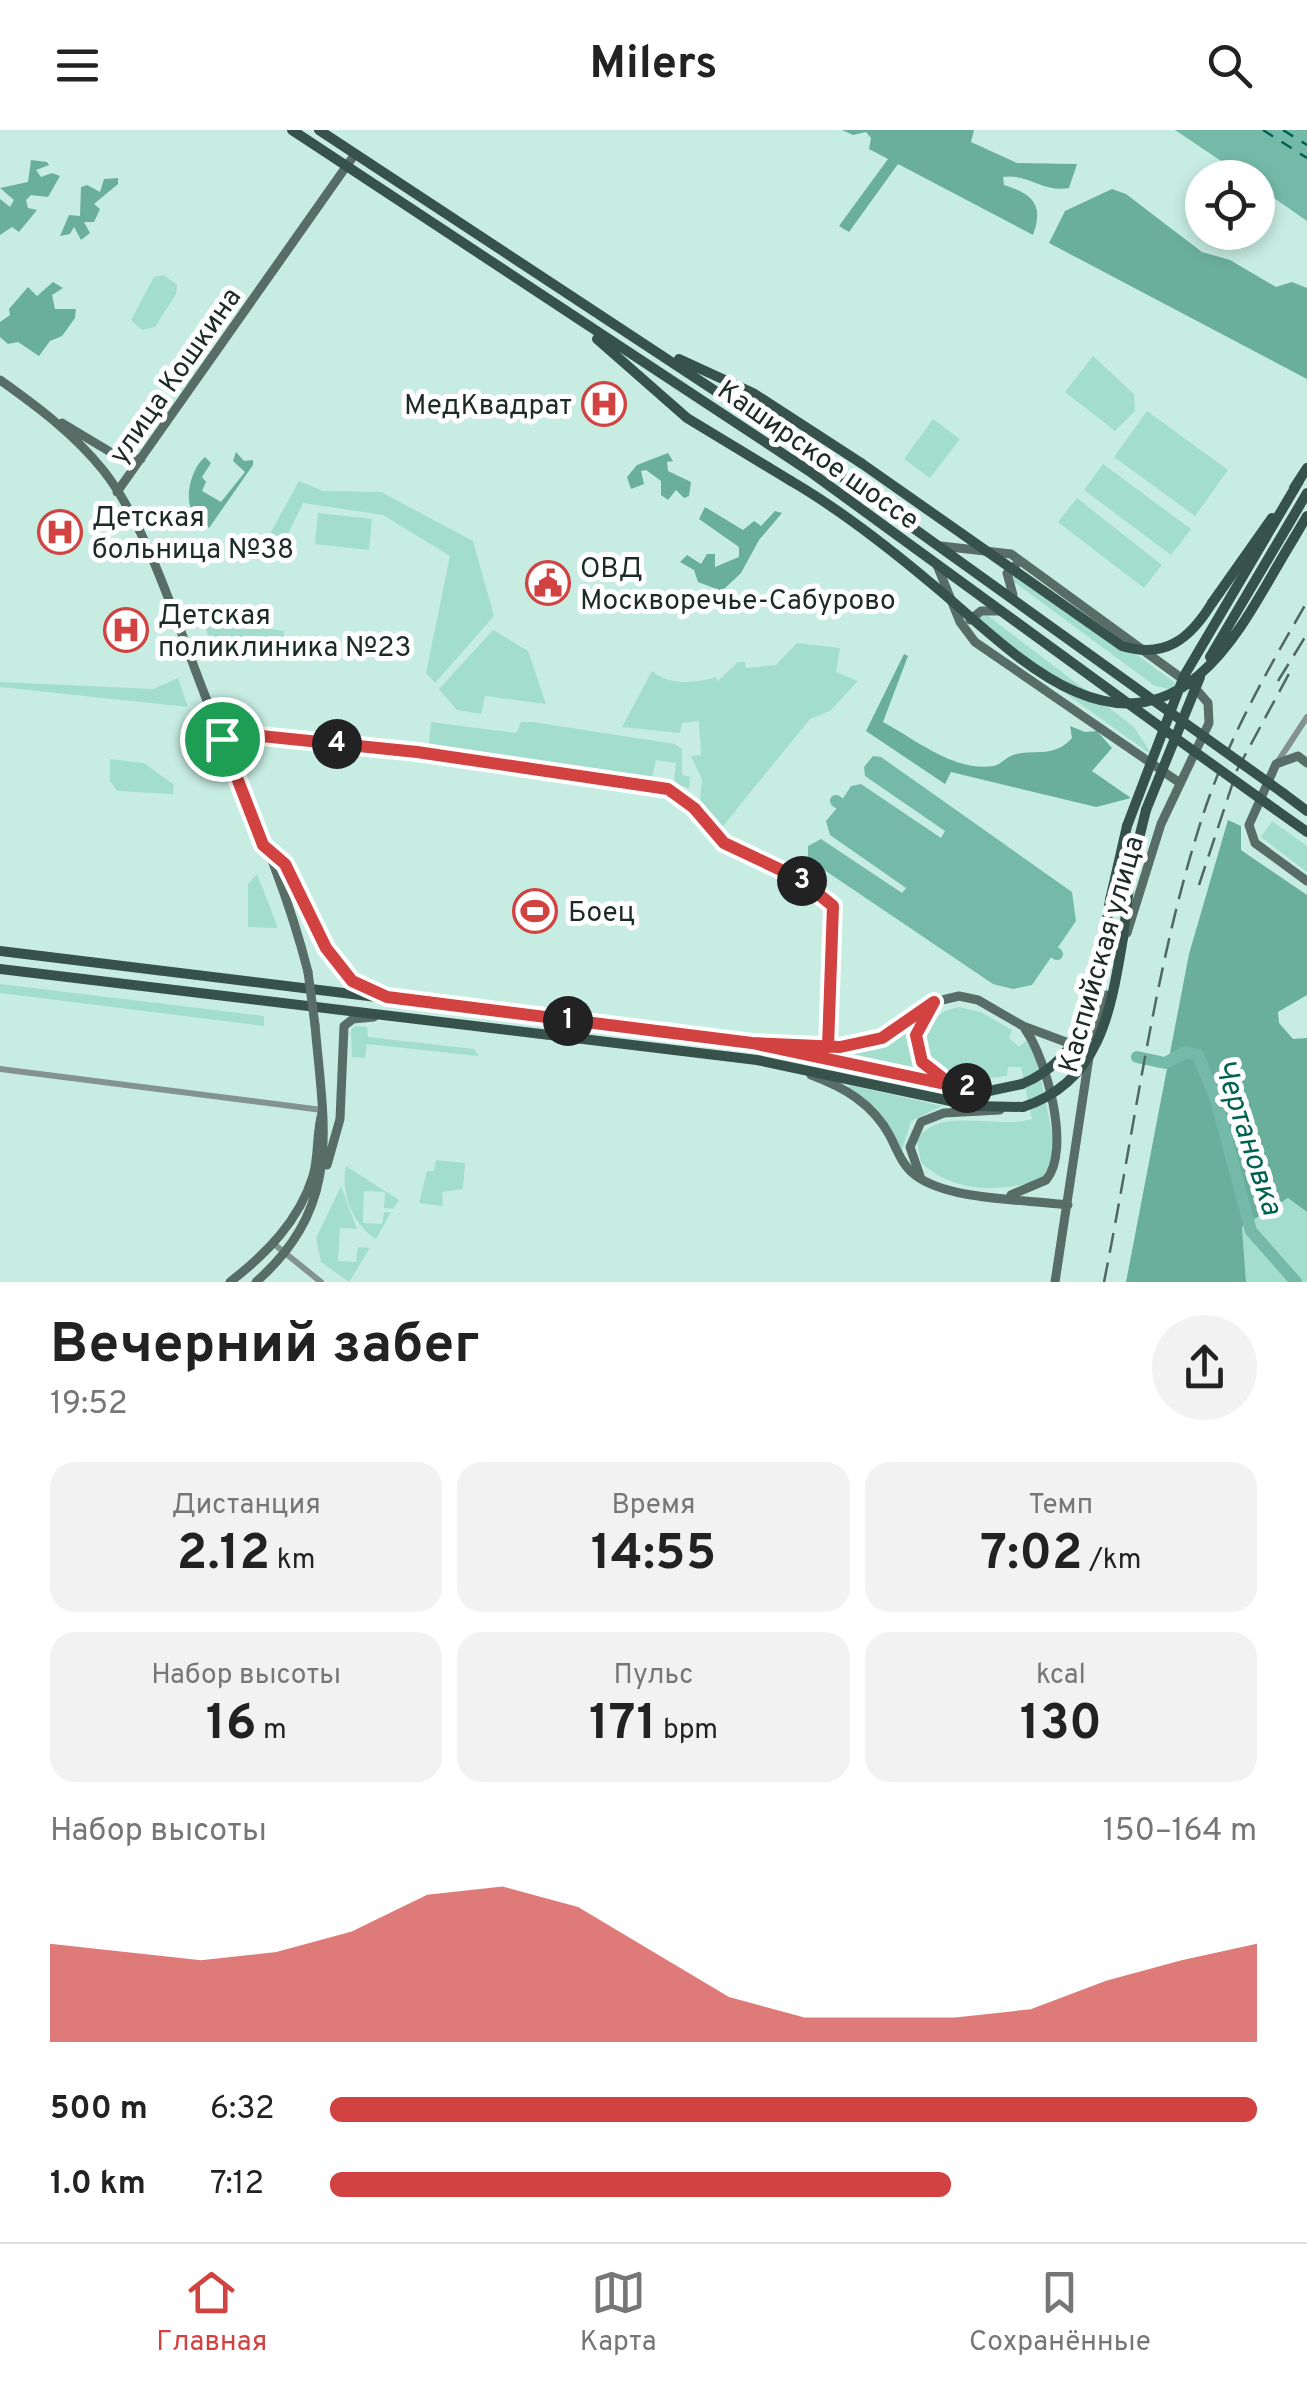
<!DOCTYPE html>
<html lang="ru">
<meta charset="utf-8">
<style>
:root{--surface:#fff;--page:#f2f2f2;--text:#222;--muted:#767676;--line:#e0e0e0;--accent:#d14240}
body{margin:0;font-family:Overpass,sans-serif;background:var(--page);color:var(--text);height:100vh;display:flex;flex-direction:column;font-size:38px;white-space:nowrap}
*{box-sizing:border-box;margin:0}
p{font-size:32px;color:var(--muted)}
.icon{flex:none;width:55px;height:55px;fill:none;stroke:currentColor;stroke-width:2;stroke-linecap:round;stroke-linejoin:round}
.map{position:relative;height:1152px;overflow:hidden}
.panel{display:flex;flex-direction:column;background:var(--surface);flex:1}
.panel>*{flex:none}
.tools{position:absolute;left:1185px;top:30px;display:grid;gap:20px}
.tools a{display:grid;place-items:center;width:90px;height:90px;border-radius:50%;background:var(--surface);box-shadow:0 5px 15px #0003;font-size:50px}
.pin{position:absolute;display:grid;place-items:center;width:85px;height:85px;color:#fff;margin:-42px;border:5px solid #fff;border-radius:50%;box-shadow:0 2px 10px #0007}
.km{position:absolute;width:50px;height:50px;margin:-25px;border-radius:50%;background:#222;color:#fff;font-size:28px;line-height:50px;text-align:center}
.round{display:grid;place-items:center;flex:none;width:105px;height:105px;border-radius:52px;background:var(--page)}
.overview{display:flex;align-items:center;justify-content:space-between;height:170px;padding:0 50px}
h1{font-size:55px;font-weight:700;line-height:75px}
.metrics{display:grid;grid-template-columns:repeat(3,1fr);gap:15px;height:170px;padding:10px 50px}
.metrics div{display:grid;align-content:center;border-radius:25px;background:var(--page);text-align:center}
.metrics b{font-size:50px;font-weight:700}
.metrics small{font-size:28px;font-weight:400}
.metrics p{font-size:28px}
.chart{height:280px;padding:20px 50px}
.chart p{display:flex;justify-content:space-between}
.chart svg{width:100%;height:180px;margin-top:10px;fill:var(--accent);opacity:.7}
ul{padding:0 50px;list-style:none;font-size:32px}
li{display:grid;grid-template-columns:160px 120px 1fr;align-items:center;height:75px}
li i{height:25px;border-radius:12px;background:var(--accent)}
header{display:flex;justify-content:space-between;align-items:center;height:130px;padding:0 50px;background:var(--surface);font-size:45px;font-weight:700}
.menu{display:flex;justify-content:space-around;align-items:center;height:140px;border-top:2px solid var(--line);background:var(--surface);font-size:28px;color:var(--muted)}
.menu a{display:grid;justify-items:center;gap:5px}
.menu .current{color:var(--accent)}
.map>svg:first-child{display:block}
.green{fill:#a3decd}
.forest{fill:#6aae9c}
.water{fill:#75baa8}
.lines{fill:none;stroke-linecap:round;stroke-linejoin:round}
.river{stroke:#75baa8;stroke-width:12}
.ferry{stroke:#006352;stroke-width:2.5;stroke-dasharray:12 10;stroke-linecap:butt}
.street{stroke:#84938f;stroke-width:6}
.secondary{stroke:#576d66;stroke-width:9}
.primary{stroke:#36524b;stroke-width:10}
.rail{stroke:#516761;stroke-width:2.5;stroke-dasharray:20 10;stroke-linecap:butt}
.secondary-bridge{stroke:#576d66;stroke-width:9}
.primary-bridge{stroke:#36524b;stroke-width:10}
.route-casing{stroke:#fff;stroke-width:20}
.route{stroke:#d14240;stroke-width:12}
.labels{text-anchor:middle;stroke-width:10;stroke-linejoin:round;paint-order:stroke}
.street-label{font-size:28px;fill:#1c2b27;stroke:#fff}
.poi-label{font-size:28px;fill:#1c2b27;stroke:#fff;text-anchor:start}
.water-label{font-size:30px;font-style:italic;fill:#006352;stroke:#fff}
</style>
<header><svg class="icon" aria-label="menu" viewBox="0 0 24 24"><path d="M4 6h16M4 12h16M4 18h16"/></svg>Milers<svg class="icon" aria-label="search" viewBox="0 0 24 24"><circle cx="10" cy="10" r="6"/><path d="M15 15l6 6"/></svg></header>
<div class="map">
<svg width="1307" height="1152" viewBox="0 0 1307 1152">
<rect width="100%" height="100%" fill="#c7ede2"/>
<path class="green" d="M 164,145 L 177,155 L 176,164 L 155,197 L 142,200 L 131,190 L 154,147 Z
M 1093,226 L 1134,264 L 1135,281 L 1115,301 L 1065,262 Z
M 1147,281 L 1228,340 L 1195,386 L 1114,327 Z
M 933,289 L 960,309 L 930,348 L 904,329 Z
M 1103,334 L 1191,399 L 1171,425 L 1084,360 Z
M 299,351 L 323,361 L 381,362 L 473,411 L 494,486 L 435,553 L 426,543 L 450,426 L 383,385 L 303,373 L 289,402 L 290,427 L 240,422 L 265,413 Z
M 1077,368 L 1162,435 L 1144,458 L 1058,392 Z
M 318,383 L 372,389 L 369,420 L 315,414 Z
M 1013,442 L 1027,444 L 1189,563 L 1155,556 L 1014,452 Z
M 198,480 L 271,487 L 271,499 L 284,501 L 283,514 L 209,507 Z
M 981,486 L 988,486 L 1133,596 L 1153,626 L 979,501 L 977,491 Z
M 493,500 L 528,521 L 546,574 L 485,566 L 481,584 L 457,580 L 439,559 Z
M 797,513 L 840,518 L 836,542 L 858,551 L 830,581 L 810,589 L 719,701 L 705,684 L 699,683 L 702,649 L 691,626 L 701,625 L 699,591 L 682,593 L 680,603 L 622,597 L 652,541 C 668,556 698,553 715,547 L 718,551 L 738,532 L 745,532 L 746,538 L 776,535 Z
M 178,548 L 188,577 L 0,557 L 0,552 L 153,559 Z
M 431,592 L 516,603 L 521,592 L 533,592 L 675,614 L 682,619 L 682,645 L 690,647 L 689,659 L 674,652 L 676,633 L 656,630 L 651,651 L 522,634 L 522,629 L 504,626 L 503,630 L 483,628 L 483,623 L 458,619 L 457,628 L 448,627 L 449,619 L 443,618 L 442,626 L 436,625 L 436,618 L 424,617 L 429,615 Z
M 110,629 L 144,633 L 174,655 L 173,664 L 117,661 L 110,651 Z
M 1272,691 L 1307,716 L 1307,742 L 1261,707 Z
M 257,744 L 278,798 L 248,797 L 248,754 Z
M 0,854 L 264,886 L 264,896 L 0,863 Z
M 959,877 L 981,882 L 1012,900 L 1009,908 L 1019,917 L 1026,911 L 1036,926 L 1056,1022 L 1042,1049 C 1004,1063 951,1063 921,1032 L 917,1011 C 936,975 998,1000 1032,989 L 1021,937 L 1008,937 L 1007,946 C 987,948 964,951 944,942 C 906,923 924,883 959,877 Z
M 915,890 L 910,917 L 922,945 L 822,922 L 876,915 Z
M 356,896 L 367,897 L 368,907 L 474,919 L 479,926 L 367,914 L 365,928 L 352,927 L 351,899 Z
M 849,957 L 849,955 L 942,976 L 911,991 L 902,1020 L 877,980 Z
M 436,1030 L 465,1033 L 463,1059 L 442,1062 L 443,1076 L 419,1073 L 427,1041 L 434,1041 Z
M 346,1036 L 399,1070 L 393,1079 L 384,1078 L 385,1062 L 364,1061 L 363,1093 L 382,1094 L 384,1082 L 391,1082 L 376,1109 C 353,1095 340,1062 346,1036 Z
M 341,1056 L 357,1099 L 340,1098 L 338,1131 L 356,1132 L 358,1117 L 370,1118 L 349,1152 L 321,1132 L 316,1108 Z
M 1288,1068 L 1307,1082 L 1307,1152 L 1246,1152 L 1242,1097 Z"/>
<path class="forest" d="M 842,0 L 974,0 L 971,12 L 1017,33 L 1077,34 L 1069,58 C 1043,63 1028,43 1003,47 L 1004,55 C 1033,64 1044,75 1033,105 L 898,34 L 849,102 L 839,96 L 888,29 L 869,19 L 871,8 L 866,2 L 853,5 Z
M 31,30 L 47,32 L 49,35 L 36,40 L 41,47 L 52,43 L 60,46 L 48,67 L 31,65 L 26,70 L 28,78 L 37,80 L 19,102 L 12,97 L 0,105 L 0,69 L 10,77 L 14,70 L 0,58 L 28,52 Z
M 118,48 L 118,54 L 94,74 L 100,79 L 94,92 L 84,92 L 90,103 L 81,110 L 74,97 L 70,104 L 60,106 L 69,85 L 80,86 L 81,57 L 87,55 L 100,62 L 104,49 Z
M 1112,59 L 1126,64 L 1202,122 L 1230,130 L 1276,157 L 1292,152 L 1307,158 L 1307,249 L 1049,113 L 1065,81 Z
M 53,152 L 63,158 L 52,165 L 55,179 L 76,179 L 75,188 L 62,206 L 50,211 L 39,226 L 18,212 L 8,214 L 0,207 L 0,192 L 10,185 L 9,179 L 28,157 L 37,166 Z
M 236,322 L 244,331 L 253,330 L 253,335 L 209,398 C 204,391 197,389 192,381 C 184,366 192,337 205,327 L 211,333 L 202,347 L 206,352 L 202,361 L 221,372 L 245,342 L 233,331 Z
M 668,323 L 673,331 L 667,332 L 668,341 L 691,352 L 689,366 L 684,368 L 676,360 L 668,370 L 661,365 L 661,351 L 646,340 L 641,341 L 644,354 L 631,359 L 627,347 L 637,335 Z
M 705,377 L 743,400 L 754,391 L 761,396 L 775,381 L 782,383 L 759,410 L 741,443 L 722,461 L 698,452 L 694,440 L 680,432 L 687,425 L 701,434 L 707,424 L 715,424 L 715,437 L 739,427 L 739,417 L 699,389 Z
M 904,524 L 908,526 L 883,592 C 915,609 954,642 993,636 C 1001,635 1006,627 1013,625 C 1037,618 1053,629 1072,608 L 1070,596 L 1085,602 L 1097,601 L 1112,618 L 1092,641 L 1131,668 L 1096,677 L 951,642 L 945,654 L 866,601 Z
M 1228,690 L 1241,696 L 1241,720 L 1307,765 L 1307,865 L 1278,882 L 1279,893 L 1293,909 L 1307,908 L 1307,1082 L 1288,1068 L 1242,1097 L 1246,1152 L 1126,1152 L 1189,824 Z"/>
<path class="water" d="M 1175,0 L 1307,0 L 1307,91 L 1258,57 L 1258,48 L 1245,47 Z
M 873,626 L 881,627 L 1072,762 L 1076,791 L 1032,855 L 1013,859 L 993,854 L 808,729 L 808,716 L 821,709 L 902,763 L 906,758 L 830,705 L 826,691 L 837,678 L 1050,825 L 1055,819 L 842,670 L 851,656 L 861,654 L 941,708 L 945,701 L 865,646 L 864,637 Z"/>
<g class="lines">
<path class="river" d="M 836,671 L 1057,824
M 1137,927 L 1165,933 L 1186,922 L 1198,925 L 1216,970 L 1251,1101 L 1296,1152"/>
<path class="ferry" d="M 1263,0 L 1307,28
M 1283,0 L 1307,15"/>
<path class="street" d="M 222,609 L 242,604 L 417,622 L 668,659 L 694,678 L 724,713 L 800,749 L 833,776 L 828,916
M 1277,633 L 1307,587
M 0,939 L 322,980
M 274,1114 L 321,1152"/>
<path class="secondary" d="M 0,250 C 38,277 74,304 103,340 C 147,395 178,497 204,563 C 240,654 284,746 308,842
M 62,293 L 122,329 L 141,329
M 117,362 L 355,24
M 941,416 L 1011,424 L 1195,558 L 1208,573 L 1209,593 L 1161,694 L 1127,803
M 937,435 L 960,492 L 975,512 L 1180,653
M 1013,465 L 1007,443 L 1016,435
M 970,490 L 981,481 L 1000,481
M 1307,633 L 1298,626 L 1276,634 L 1249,695 L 1255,713 L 1307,751
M 265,716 C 322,766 307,835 386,866
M 929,877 C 904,915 922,942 960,956
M 1094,907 L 1107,865
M 769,914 L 861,915 L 888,905 L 934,872 L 959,866 L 978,870 L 1023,896 L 1090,921
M 811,945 C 844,957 873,974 890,1006 C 897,1020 902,1035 915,1045 C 949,1071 1025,1069 1068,1075
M 327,1035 L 340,989 L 344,896 L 353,889 L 374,887
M 920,1046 L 910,1017 L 921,992 L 944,983 L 1000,980
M 1011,1065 L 1046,1050 C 1072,1020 1046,928 1025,899
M 230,1152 C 266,1124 299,1091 313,1046 C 319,1026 316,1004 322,983
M 256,1152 C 343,1075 324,999 315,895
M 1055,1152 L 1089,927"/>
<path class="primary" d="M 292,0 L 809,341 L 1177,609
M 319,0 L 799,316 L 1185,593
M 597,209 L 687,288 L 791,351
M 679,229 L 753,263 L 861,333
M 1294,358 L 1307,338
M 1294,408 L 1307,386
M 1212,473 L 1272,388
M 1283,663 L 1307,681
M 1276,680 L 1307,702
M 1110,770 L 1127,696
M 1123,808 L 1131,741 L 1146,680
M 0,821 L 752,913 L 958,959 L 989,961 L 1022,954
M 0,839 L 757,930 L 974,976 L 1023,977"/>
<path class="rail" d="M 1278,551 L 1307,504
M 1199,755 L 1237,640 L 1291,540
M 1104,1152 C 1135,998 1156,824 1206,676 C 1231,604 1269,537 1307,472"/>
<path class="secondary-bridge" d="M 308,842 L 315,895"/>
<path class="primary-bridge" d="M 861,333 L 1122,516 C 1165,529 1190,509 1212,473
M 791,351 C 841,380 888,417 932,454 C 1003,512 1103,627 1199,545 C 1240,510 1266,453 1294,408
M 1210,527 L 1307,363
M 1185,593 L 1283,663
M 1177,609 L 1276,680
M 1146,680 L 1200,547
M 1127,696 L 1184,546 L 1299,351
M 1022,954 C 1097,923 1099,840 1110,770
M 1023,977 C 1101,952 1111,879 1123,808"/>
</g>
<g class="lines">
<g class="route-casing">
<path id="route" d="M 222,609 L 263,715 L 285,734 L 326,818 L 352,851 L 387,867 L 752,913 L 840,917 L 882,908 L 934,872 L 916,905 L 922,932 L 945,950 L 978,961 L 752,913 L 828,917 L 833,776 L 800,749 L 724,713 L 694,678 L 668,659 L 417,622 L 242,604 L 222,609"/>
</g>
<use href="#route" class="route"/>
</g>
<defs>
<g id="hospital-ring" transform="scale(2.25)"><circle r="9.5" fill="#fff" stroke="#d14240" stroke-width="1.5"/><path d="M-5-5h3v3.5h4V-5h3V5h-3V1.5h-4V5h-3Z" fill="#d14240"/></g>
<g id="civic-ring" transform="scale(2.25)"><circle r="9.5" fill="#fff" stroke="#d14240" stroke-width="1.5"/><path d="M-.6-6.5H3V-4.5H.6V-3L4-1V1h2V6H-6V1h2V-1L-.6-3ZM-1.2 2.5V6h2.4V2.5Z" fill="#d14240"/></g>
<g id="stadium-ring" transform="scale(2.25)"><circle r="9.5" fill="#fff" stroke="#d14240" stroke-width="1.5"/><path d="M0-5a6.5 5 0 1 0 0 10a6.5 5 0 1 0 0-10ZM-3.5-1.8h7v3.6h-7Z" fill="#d14240"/></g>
</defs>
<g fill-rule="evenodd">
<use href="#hospital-ring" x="604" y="274"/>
<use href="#hospital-ring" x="60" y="402"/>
<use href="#civic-ring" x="548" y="453"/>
<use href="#hospital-ring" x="126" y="500"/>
<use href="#stadium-ring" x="535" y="781"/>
</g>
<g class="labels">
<g class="street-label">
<text transform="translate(174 245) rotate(-55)" y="10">улица Кошкина</text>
<text transform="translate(819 324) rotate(35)" y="10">Каширское шоссе</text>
<text transform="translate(1100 824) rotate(-74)" y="10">Каспийская улица</text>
</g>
<g class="poi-label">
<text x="572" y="284" text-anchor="end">МедКвадрат</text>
<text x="92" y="396">Детская<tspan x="92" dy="32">больница №38</tspan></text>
<text x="580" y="447">ОВД<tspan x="580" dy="32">Москворечье-Сабурово</tspan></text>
<text x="158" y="494">Детская<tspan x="158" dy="32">поликлиника №23</tspan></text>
<text x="568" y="791">Боец</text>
</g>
<g class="water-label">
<text transform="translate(1249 1007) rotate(72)" y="10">Чертановка</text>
</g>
</g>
</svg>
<div class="tools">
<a><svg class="icon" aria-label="locate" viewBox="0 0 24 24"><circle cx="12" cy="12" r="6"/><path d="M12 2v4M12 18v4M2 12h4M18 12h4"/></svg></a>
</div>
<div class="pin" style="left:222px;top:609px;background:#1e9e55"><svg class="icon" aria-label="arrive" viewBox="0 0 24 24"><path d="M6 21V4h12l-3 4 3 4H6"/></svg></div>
<b class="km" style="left:568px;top:891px">1</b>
<b class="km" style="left:967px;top:958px">2</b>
<b class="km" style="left:802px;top:751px">3</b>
<b class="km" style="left:337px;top:614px">4</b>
</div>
<section class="panel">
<div class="overview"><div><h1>Вечерний забег</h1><p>19:52</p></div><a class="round"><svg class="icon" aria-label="share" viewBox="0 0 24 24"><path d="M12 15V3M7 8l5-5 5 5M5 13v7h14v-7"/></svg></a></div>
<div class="metrics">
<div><p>Дистанция</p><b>2.12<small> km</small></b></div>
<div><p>Время</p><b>14:55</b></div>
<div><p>Темп</p><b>7:02<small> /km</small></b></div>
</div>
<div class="metrics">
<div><p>Набор высоты</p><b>16<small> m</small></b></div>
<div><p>Пульс</p><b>171<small> bpm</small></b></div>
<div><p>kcal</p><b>130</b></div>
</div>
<div class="chart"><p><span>Набор высоты</span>150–164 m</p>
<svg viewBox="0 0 160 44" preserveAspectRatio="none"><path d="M0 44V20L10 22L20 24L30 22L40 17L50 8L60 6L70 11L80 22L90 33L100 38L110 38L120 38L130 36L140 29L150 24L160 20V44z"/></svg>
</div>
<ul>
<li><b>500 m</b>6:32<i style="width:100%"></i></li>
<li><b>1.0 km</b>7:12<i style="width:67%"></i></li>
</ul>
</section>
<nav class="menu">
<a class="current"><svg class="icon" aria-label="home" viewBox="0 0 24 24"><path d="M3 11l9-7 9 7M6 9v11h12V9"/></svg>Главная</a>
<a><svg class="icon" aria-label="map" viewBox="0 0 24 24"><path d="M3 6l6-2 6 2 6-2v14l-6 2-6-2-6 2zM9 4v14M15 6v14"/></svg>Карта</a>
<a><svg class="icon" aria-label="saved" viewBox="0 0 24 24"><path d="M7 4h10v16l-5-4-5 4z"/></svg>Сохранённые</a>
</nav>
